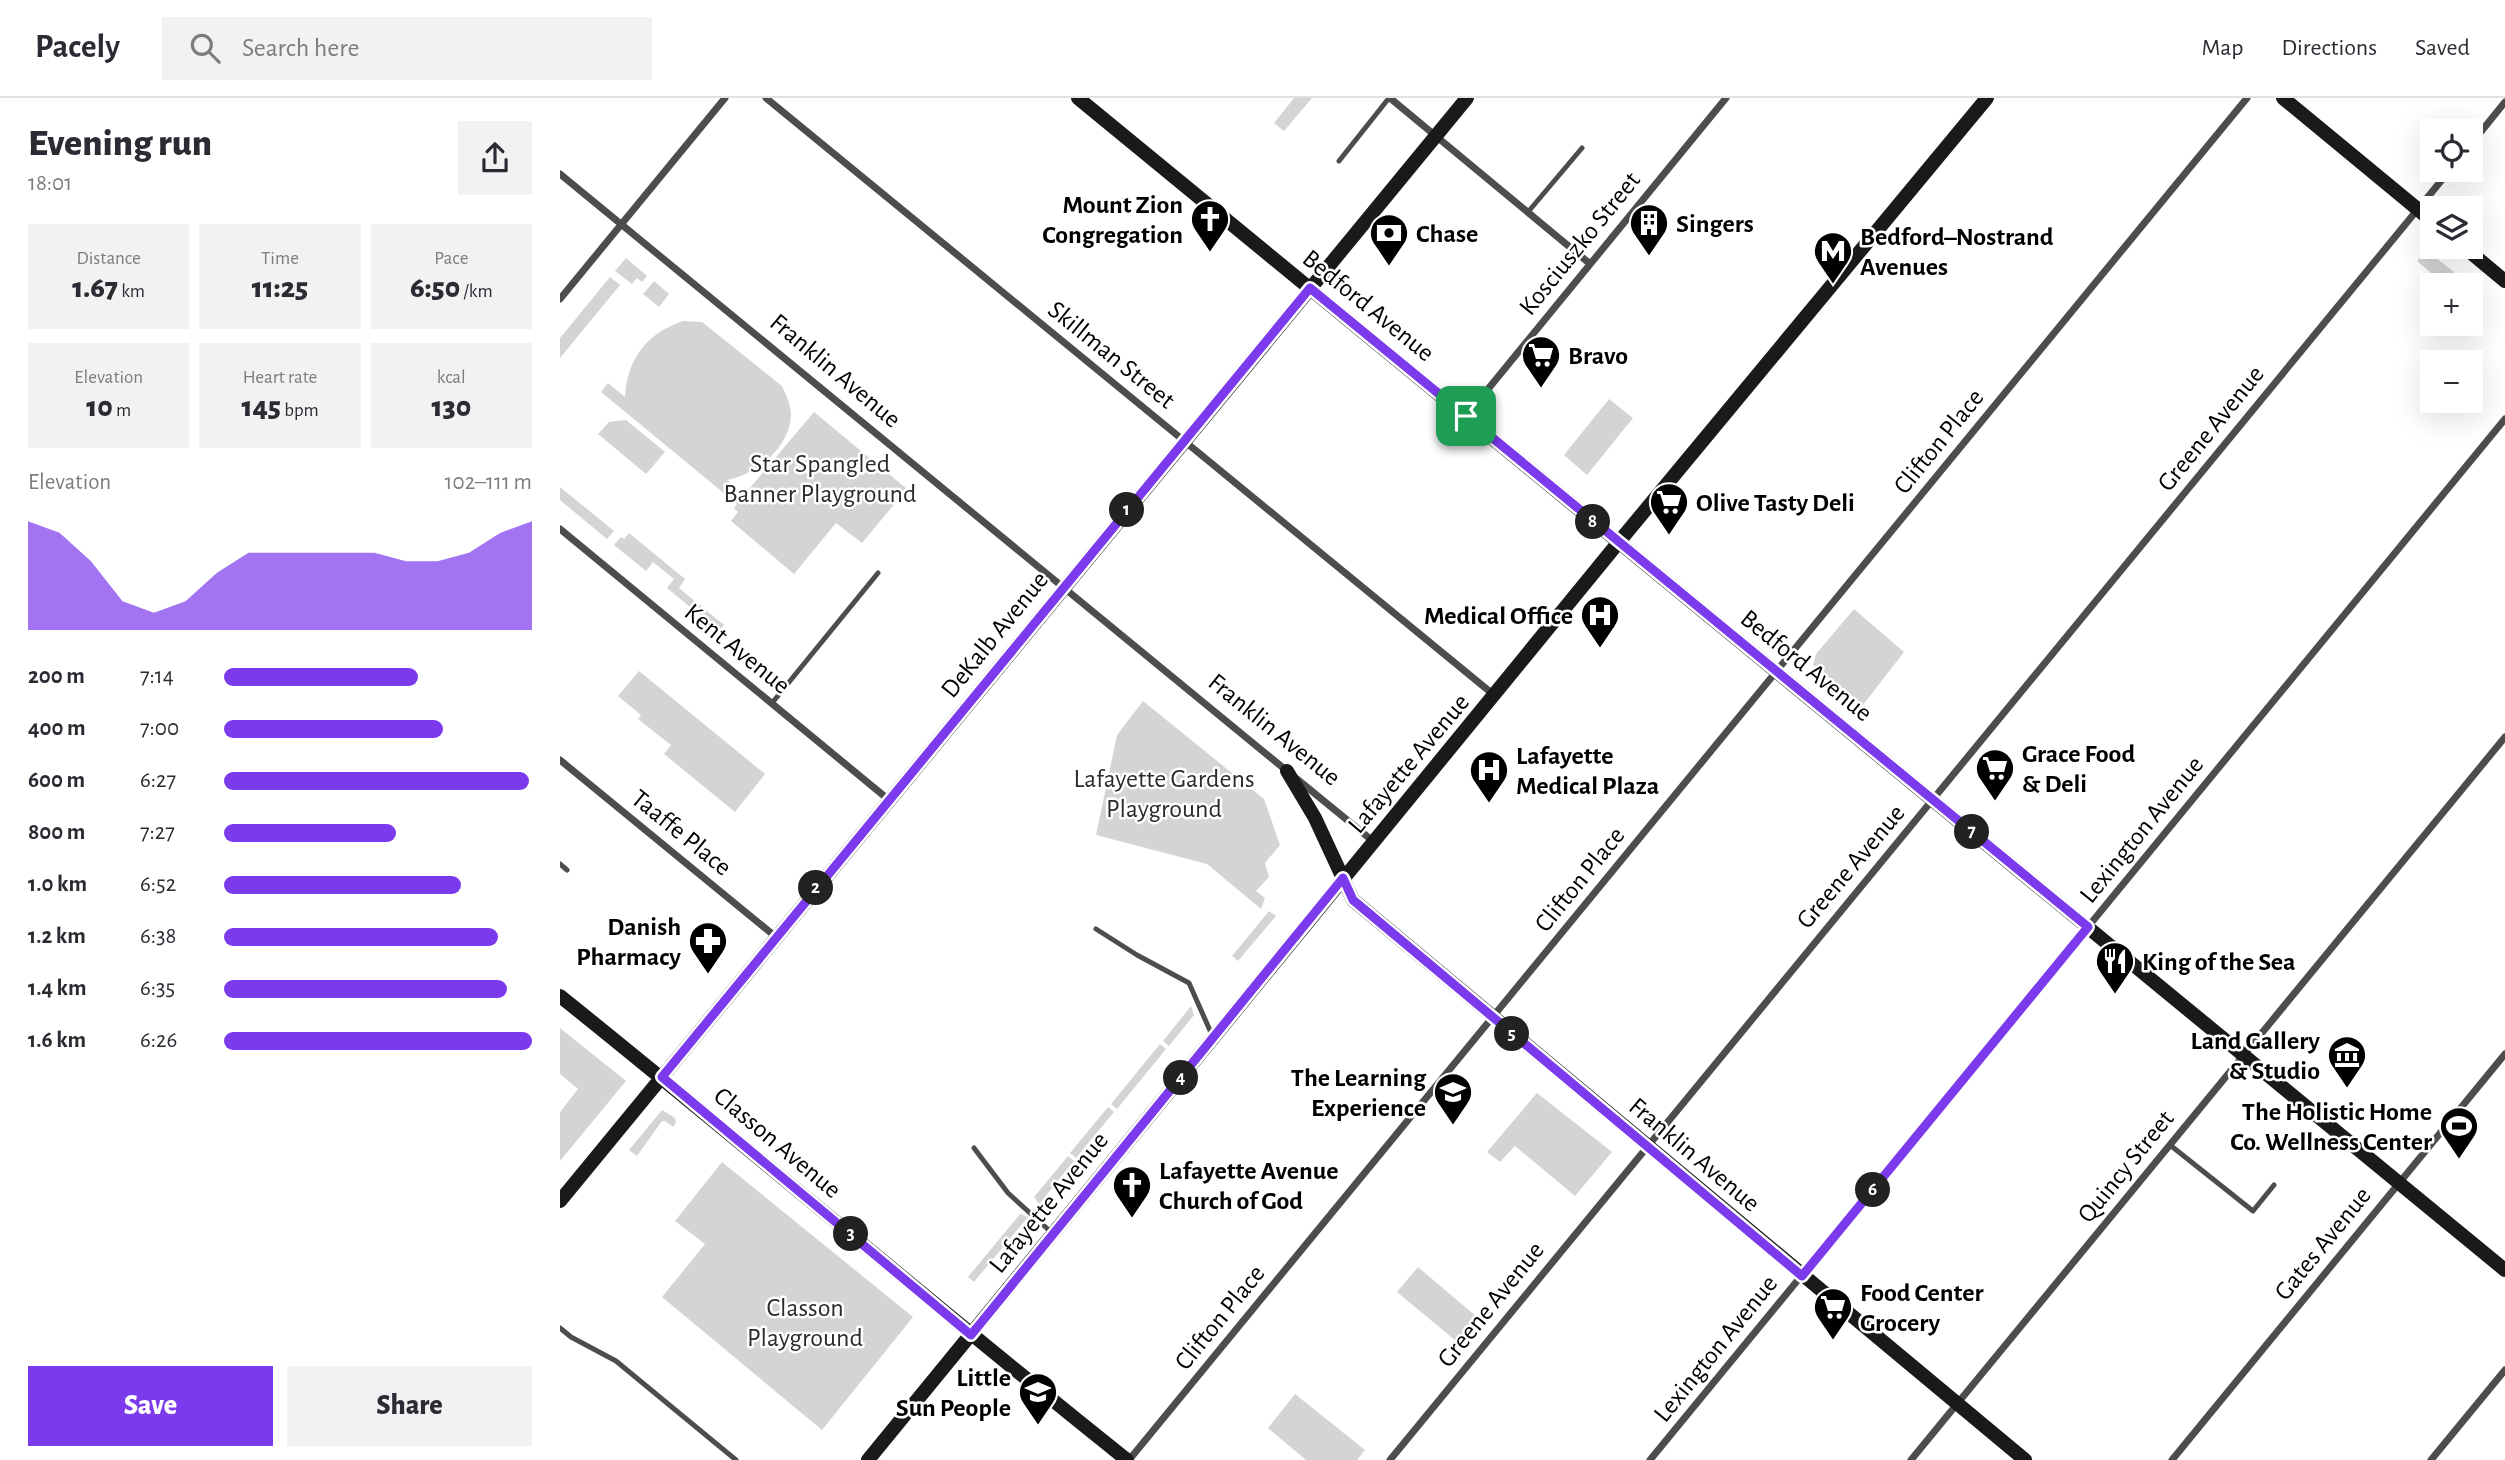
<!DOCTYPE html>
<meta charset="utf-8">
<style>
:root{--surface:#fff;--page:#f2f2f3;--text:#2b2b33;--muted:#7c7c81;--line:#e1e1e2;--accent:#7c3aed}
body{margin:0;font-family:"Alegreya Sans",sans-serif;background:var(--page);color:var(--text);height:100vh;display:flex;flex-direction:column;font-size:26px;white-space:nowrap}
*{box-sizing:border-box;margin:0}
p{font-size:23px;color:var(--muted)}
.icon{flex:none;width:38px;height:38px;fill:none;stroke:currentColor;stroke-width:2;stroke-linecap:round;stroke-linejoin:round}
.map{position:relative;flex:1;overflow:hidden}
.drawer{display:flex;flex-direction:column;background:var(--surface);width:560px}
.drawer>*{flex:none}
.tools{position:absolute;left:1860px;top:21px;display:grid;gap:14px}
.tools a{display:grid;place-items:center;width:63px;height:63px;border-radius:0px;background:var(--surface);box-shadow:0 7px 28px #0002;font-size:35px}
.pin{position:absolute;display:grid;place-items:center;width:60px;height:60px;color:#fff;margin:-30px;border-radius:14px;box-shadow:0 4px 10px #0006}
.km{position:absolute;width:35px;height:35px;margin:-18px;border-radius:50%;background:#222;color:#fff;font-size:19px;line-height:35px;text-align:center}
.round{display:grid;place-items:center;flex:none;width:74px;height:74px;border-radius:0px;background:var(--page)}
.headline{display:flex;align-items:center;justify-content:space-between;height:119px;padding:0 28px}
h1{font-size:38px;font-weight:800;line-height:52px}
.figures{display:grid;grid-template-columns:repeat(3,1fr);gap:10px;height:119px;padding:7px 28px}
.figures div{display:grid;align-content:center;border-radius:0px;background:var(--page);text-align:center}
.figures b{font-size:30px;font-weight:800}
.figures small{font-size:19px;font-weight:400}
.figures p{font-size:19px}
.chart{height:196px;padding:14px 28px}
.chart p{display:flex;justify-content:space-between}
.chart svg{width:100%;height:126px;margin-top:7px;fill:var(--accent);opacity:.7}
.button{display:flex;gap:14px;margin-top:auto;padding:14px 28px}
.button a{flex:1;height:80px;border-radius:0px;background:var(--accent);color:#fff;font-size:28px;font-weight:800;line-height:80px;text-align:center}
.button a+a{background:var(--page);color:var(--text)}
ul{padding:0 28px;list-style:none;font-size:23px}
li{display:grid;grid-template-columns:112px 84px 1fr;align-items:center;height:52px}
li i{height:18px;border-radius:9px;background:var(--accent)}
header{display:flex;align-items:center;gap:42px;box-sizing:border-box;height:98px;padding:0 35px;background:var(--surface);border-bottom:2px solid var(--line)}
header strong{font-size:33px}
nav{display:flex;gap:38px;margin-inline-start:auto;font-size:24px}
.search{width:490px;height:63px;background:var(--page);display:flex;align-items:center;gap:18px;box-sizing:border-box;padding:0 24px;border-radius:0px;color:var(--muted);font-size:26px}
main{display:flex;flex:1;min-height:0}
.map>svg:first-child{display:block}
.green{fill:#d4d4d4}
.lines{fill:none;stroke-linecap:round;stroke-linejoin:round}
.lane{stroke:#4d4d4d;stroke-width:5}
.street{stroke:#4d4d4d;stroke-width:7}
.secondary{stroke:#1a1a1a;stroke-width:14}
.route-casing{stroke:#fff;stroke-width:14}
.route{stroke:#7c3aed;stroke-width:9}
.labels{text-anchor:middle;stroke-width:5;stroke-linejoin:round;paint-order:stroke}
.poi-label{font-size:26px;font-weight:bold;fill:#000;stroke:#fff;text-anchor:start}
.street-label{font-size:26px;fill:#000;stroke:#fff}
.park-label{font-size:26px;fill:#2b2b2b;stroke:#fff}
</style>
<header>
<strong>Pacely</strong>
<div class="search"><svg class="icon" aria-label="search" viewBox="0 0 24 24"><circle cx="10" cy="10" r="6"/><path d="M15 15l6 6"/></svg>Search here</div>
<nav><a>Map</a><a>Directions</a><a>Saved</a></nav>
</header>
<main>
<section class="drawer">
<div class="headline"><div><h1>Evening run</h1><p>18:01</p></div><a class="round"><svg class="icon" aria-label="share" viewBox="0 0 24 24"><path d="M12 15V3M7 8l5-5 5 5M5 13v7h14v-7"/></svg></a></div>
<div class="figures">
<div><p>Distance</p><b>1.67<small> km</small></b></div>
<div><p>Time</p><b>11:25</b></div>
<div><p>Pace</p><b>6:50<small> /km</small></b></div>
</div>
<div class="figures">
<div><p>Elevation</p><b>10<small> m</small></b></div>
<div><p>Heart rate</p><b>145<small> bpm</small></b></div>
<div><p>kcal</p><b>130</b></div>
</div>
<div class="chart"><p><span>Elevation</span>102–111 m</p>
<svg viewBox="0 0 160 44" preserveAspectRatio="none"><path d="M0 44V6L10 10L20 20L30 34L40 38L50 34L60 24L70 17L80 17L90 17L100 17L110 17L120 20L130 20L140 17L150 10L160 6V44z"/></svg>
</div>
<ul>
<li><b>200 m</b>7:14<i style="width:63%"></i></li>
<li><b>400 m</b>7:00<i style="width:71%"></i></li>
<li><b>600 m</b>6:27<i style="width:99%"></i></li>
<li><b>800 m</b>7:27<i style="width:56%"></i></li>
<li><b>1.0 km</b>6:52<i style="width:77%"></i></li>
<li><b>1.2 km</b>6:38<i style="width:89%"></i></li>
<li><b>1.4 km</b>6:35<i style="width:92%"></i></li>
<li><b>1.6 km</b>6:26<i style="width:100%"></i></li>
</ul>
<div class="button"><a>Save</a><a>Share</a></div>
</section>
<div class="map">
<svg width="1945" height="1362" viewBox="0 0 1945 1362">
<rect width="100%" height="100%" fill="#fff"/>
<path class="green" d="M 734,0 L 752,0 L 724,33 L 714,25 Z
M 1866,152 L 1894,174 L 1884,186 L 1857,163 Z
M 66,160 L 87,178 L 82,184 L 77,180 L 72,186 L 55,173 Z
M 50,179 L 60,187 L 0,260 L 0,240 Z
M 94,183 L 109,196 L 99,209 L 83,196 Z
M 123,223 L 142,224 L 222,288 C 226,297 230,305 231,315 C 231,349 197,376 167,382 L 184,397 L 254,314 L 347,391 L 302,445 L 276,425 L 234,476 L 171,423 L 178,414 L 174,410 L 177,406 L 41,294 L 48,285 L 65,299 C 67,261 87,235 123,223 Z
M 1049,301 L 1073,320 L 1027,377 L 1004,357 Z
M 66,322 L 105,354 L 86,376 L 38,336 L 49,324 Z
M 0,389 L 54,433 L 47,441 L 0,402 Z
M 69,435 L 125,481 L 119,490 L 164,527 L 159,533 L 107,490 L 114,481 L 93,464 L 86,473 L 54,447 L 61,439 L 64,441 Z
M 1294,511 L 1344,554 L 1303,607 L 1253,567 L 1256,556 Z
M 79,573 L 205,676 L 175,714 L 104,656 L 111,647 L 78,621 L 81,617 L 58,598 Z
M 583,603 L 704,701 L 720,747 L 705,765 L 709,779 L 696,793 L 705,800 L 701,811 L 647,766 L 536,737 L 557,637 Z
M 709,813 L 716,818 L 678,863 L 672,858 Z
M 631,908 L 634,917 L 609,948 L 603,943 Z
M 0,930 L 66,983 L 0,1063 L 0,1014 L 18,991 L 0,976 Z
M 600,946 L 606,951 L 557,1011 L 551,1006 Z
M 977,995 L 1052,1054 L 1015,1098 L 955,1048 L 940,1064 L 927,1054 Z
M 548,1009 L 554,1014 L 516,1060 L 510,1055 Z
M 102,1012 L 115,1020 L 116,1025 L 113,1029 L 105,1023 L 102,1023 L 77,1058 L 69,1052 Z
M 508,1058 L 514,1063 L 479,1106 L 474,1099 Z
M 162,1064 L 353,1219 L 262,1332 L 102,1199 L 145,1146 L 115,1123 Z
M 460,1116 L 468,1119 L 414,1184 L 408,1179 Z
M 858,1169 L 917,1219 L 896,1243 L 837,1194 Z
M 735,1296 L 805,1352 L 797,1362 L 746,1362 L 708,1330 Z"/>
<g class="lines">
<path class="lane" d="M 779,63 L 829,0
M 968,114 L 1022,50
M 212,605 L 318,475
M 0,766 L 7,772
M 536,831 L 577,857 L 629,885 L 652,937
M 1610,1047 L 1693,1113 L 1714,1087
M 414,1050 L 448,1095 L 491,1134
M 0,1230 L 11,1239 L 56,1263 L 176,1362"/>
<path class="street" d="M 206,0 L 934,597
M 830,0 L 1029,165
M 1911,46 L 1945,4
M 0,76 L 727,673
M 0,201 L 165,0
M 906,318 L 1166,0
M 0,431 L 329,702
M 0,662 L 216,839
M 737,681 L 814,744
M 569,1362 L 1687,0
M 830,1362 L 1890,72
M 1090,1362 L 1945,321
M 1351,1362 L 1945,639
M 1612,1362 L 1945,956
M 1871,1362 L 1945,1272"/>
<path class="secondary" d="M 518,0 L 1945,1172
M 1723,0 L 1872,123
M 1904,149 L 1945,183
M 727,673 L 755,720 L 793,802 L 1465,1362
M 0,898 C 191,1051 376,1210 567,1362
M 0,1103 L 907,0
M 308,1362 L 1058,445 L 1427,0"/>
</g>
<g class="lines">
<g class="route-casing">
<path id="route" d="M 750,190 L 1528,829 L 1242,1178 L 793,802 L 783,780 L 411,1237 L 102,979 Z"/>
</g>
<use href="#route" class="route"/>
</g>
<defs>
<g id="church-pin" transform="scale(2.0125)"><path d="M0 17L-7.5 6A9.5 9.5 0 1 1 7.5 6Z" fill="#000" stroke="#fff"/><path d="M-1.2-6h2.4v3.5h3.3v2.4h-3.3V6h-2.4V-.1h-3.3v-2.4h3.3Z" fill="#fff"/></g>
<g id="building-pin" transform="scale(2.0125)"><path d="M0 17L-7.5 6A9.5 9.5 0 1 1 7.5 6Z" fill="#000" stroke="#fff"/><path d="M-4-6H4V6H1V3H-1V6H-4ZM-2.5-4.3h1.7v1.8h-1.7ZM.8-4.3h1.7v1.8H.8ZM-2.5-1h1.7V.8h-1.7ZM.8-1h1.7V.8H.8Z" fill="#fff"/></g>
<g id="bank-pin" transform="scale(2.0125)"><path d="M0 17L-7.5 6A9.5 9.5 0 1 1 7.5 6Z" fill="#000" stroke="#fff"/><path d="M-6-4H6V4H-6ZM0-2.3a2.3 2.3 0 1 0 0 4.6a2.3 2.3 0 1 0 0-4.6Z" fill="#fff"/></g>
<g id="metro-pin" transform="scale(2.0125)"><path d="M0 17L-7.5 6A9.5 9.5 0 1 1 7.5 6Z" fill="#000" stroke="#fff"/><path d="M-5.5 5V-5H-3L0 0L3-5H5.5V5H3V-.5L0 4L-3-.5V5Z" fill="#fff"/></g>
<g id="supermarket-pin" transform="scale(2.0125)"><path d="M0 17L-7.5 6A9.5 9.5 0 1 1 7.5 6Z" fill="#000" stroke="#fff"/><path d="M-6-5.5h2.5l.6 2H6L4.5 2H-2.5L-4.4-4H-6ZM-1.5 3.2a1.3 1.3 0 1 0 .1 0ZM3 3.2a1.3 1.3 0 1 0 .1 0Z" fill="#fff"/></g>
<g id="hospital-pin" transform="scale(2.0125)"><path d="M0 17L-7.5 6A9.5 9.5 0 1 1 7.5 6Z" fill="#000" stroke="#fff"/><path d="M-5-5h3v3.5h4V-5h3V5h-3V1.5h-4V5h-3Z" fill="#fff"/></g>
<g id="pharmacy-pin" transform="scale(2.0125)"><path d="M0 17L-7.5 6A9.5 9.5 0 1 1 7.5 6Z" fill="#000" stroke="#fff"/><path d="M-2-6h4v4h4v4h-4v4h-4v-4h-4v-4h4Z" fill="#fff"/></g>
<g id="restaurant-pin" transform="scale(2.0125)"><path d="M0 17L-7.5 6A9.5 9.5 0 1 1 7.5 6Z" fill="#000" stroke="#fff"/><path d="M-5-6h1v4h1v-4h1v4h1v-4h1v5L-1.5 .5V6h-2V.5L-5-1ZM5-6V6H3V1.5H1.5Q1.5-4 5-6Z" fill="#fff"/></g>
<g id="museum-pin" transform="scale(2.0125)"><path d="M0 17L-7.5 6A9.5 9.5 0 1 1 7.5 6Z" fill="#000" stroke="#fff"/><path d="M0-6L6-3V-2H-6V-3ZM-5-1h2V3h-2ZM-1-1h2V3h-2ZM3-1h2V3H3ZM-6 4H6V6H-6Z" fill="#fff"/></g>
<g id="school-pin" transform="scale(2.0125)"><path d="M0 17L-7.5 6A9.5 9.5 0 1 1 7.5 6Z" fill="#000" stroke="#fff"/><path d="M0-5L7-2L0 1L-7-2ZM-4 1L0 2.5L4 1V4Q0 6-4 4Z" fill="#fff"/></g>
<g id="stadium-pin" transform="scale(2.0125)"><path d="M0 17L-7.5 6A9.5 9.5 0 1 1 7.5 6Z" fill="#000" stroke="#fff"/><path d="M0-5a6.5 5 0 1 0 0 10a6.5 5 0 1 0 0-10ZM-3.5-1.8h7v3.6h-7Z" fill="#fff"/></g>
</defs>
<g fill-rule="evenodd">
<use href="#church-pin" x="650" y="121"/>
<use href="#building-pin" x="1089" y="125"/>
<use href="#bank-pin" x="829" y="135"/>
<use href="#metro-pin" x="1273" y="153"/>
<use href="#supermarket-pin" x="981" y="257"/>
<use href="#supermarket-pin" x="1109" y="404"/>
<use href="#hospital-pin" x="1040" y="517"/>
<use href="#supermarket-pin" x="1435" y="670"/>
<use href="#hospital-pin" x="929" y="672"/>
<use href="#pharmacy-pin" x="148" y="843"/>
<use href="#restaurant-pin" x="1555" y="863"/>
<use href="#museum-pin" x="1787" y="957"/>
<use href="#school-pin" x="893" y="994"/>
<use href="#stadium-pin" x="1899" y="1028"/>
<use href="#church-pin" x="572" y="1087"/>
<use href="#supermarket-pin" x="1273" y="1209"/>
<use href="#school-pin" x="478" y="1294"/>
</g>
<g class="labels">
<g class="poi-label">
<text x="623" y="115" text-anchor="end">Mount Zion<tspan x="623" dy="30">Congregation</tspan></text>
<text x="1116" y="134">Singers</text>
<text x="856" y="144">Chase</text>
<text x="1300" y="147">Bedford–Nostrand<tspan x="1300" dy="30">Avenues</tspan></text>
<text x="1008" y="266">Bravo</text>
<text x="1136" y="413">Olive Tasty Deli</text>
<text x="1013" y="526" text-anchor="end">Medical Office</text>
<text x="1462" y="664">Grace Food<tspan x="1462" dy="30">&amp; Deli</tspan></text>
<text x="956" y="666">Lafayette<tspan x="956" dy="30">Medical Plaza</tspan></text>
<text x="121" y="837" text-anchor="end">Danish<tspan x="121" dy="30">Pharmacy</tspan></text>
<text x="1582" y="872">King of the Sea</text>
<text x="1760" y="951" text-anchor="end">Land Gallery<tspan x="1760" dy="30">&amp; Studio</tspan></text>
<text x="866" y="988" text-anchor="end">The Learning<tspan x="866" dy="30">Experience</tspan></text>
<text x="1872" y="1022" text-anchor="end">The Holistic Home<tspan x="1872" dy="30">Co. Wellness Center</tspan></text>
<text x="599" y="1081">Lafayette Avenue<tspan x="599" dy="30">Church of God</tspan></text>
<text x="1300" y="1203">Food Center<tspan x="1300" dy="30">Grocery</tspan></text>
<text x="451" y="1288" text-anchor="end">Little<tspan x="451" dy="30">Sun People</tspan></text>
</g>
<g class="street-label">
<text transform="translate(1019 145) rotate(-51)" y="9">Kosciuszko Street</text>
<text transform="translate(809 207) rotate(39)" y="9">Bedford Avenue</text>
<text transform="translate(552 256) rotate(39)" y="9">Skillman Street</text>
<text transform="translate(276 272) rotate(40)" y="9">Franklin Avenue</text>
<text transform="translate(1650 330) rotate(-51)" y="9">Greene Avenue</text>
<text transform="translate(1378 343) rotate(-51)" y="9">Clifton Place</text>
<text transform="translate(434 536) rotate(-51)" y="9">DeKalb Avenue</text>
<text transform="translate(178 550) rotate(39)" y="9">Kent Avenue</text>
<text transform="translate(1247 567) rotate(39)" y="9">Bedford Avenue</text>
<text transform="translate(715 631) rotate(39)" y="9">Franklin Avenue</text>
<text transform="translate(848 665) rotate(-50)" y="9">Lafayette Avenue</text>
<text transform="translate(1581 731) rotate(-51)" y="9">Lexington Avenue</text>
<text transform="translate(122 734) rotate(39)" y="9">Taaffe Place</text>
<text transform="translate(1290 768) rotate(-50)" y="9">Greene Avenue</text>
<text transform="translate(1019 781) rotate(-51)" y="9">Clifton Place</text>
<text transform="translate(218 1044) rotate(40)" y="9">Classon Avenue</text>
<text transform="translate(1135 1056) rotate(40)" y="9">Franklin Avenue</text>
<text transform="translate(1565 1068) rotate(-51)" y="9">Quincy Street</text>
<text transform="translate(488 1104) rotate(-51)" y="9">Lafayette Avenue</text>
<text transform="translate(1762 1145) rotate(-51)" y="9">Gates Avenue</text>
<text transform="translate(930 1206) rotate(-51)" y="9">Greene Avenue</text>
<text transform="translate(659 1219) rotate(-51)" y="9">Clifton Place</text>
<text transform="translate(1155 1250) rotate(-51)" y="9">Lexington Avenue</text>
</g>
<g class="park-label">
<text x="260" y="374">Star Spangled<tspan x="260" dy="30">Banner Playground</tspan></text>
<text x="604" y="689">Lafayette Gardens<tspan x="604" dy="30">Playground</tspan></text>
<text x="245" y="1218">Classon<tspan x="245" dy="30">Playground</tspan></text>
</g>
</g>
</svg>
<div class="tools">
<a><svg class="icon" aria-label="locate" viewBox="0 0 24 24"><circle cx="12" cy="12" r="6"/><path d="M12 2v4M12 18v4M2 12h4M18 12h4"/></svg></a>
<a><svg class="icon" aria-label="layers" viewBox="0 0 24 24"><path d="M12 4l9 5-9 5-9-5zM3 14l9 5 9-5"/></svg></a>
<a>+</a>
<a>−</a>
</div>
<div class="pin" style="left:906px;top:318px;background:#1e9e55"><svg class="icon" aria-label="arrive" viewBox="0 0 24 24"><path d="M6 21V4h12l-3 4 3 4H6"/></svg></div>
<b class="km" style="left:567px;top:412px">1</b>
<b class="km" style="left:256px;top:790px">2</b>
<b class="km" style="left:291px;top:1136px">3</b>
<b class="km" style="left:621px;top:980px">4</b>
<b class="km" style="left:952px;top:936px">5</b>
<b class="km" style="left:1313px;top:1092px">6</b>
<b class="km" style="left:1412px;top:734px">7</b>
<b class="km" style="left:1033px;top:424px">8</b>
</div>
</main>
